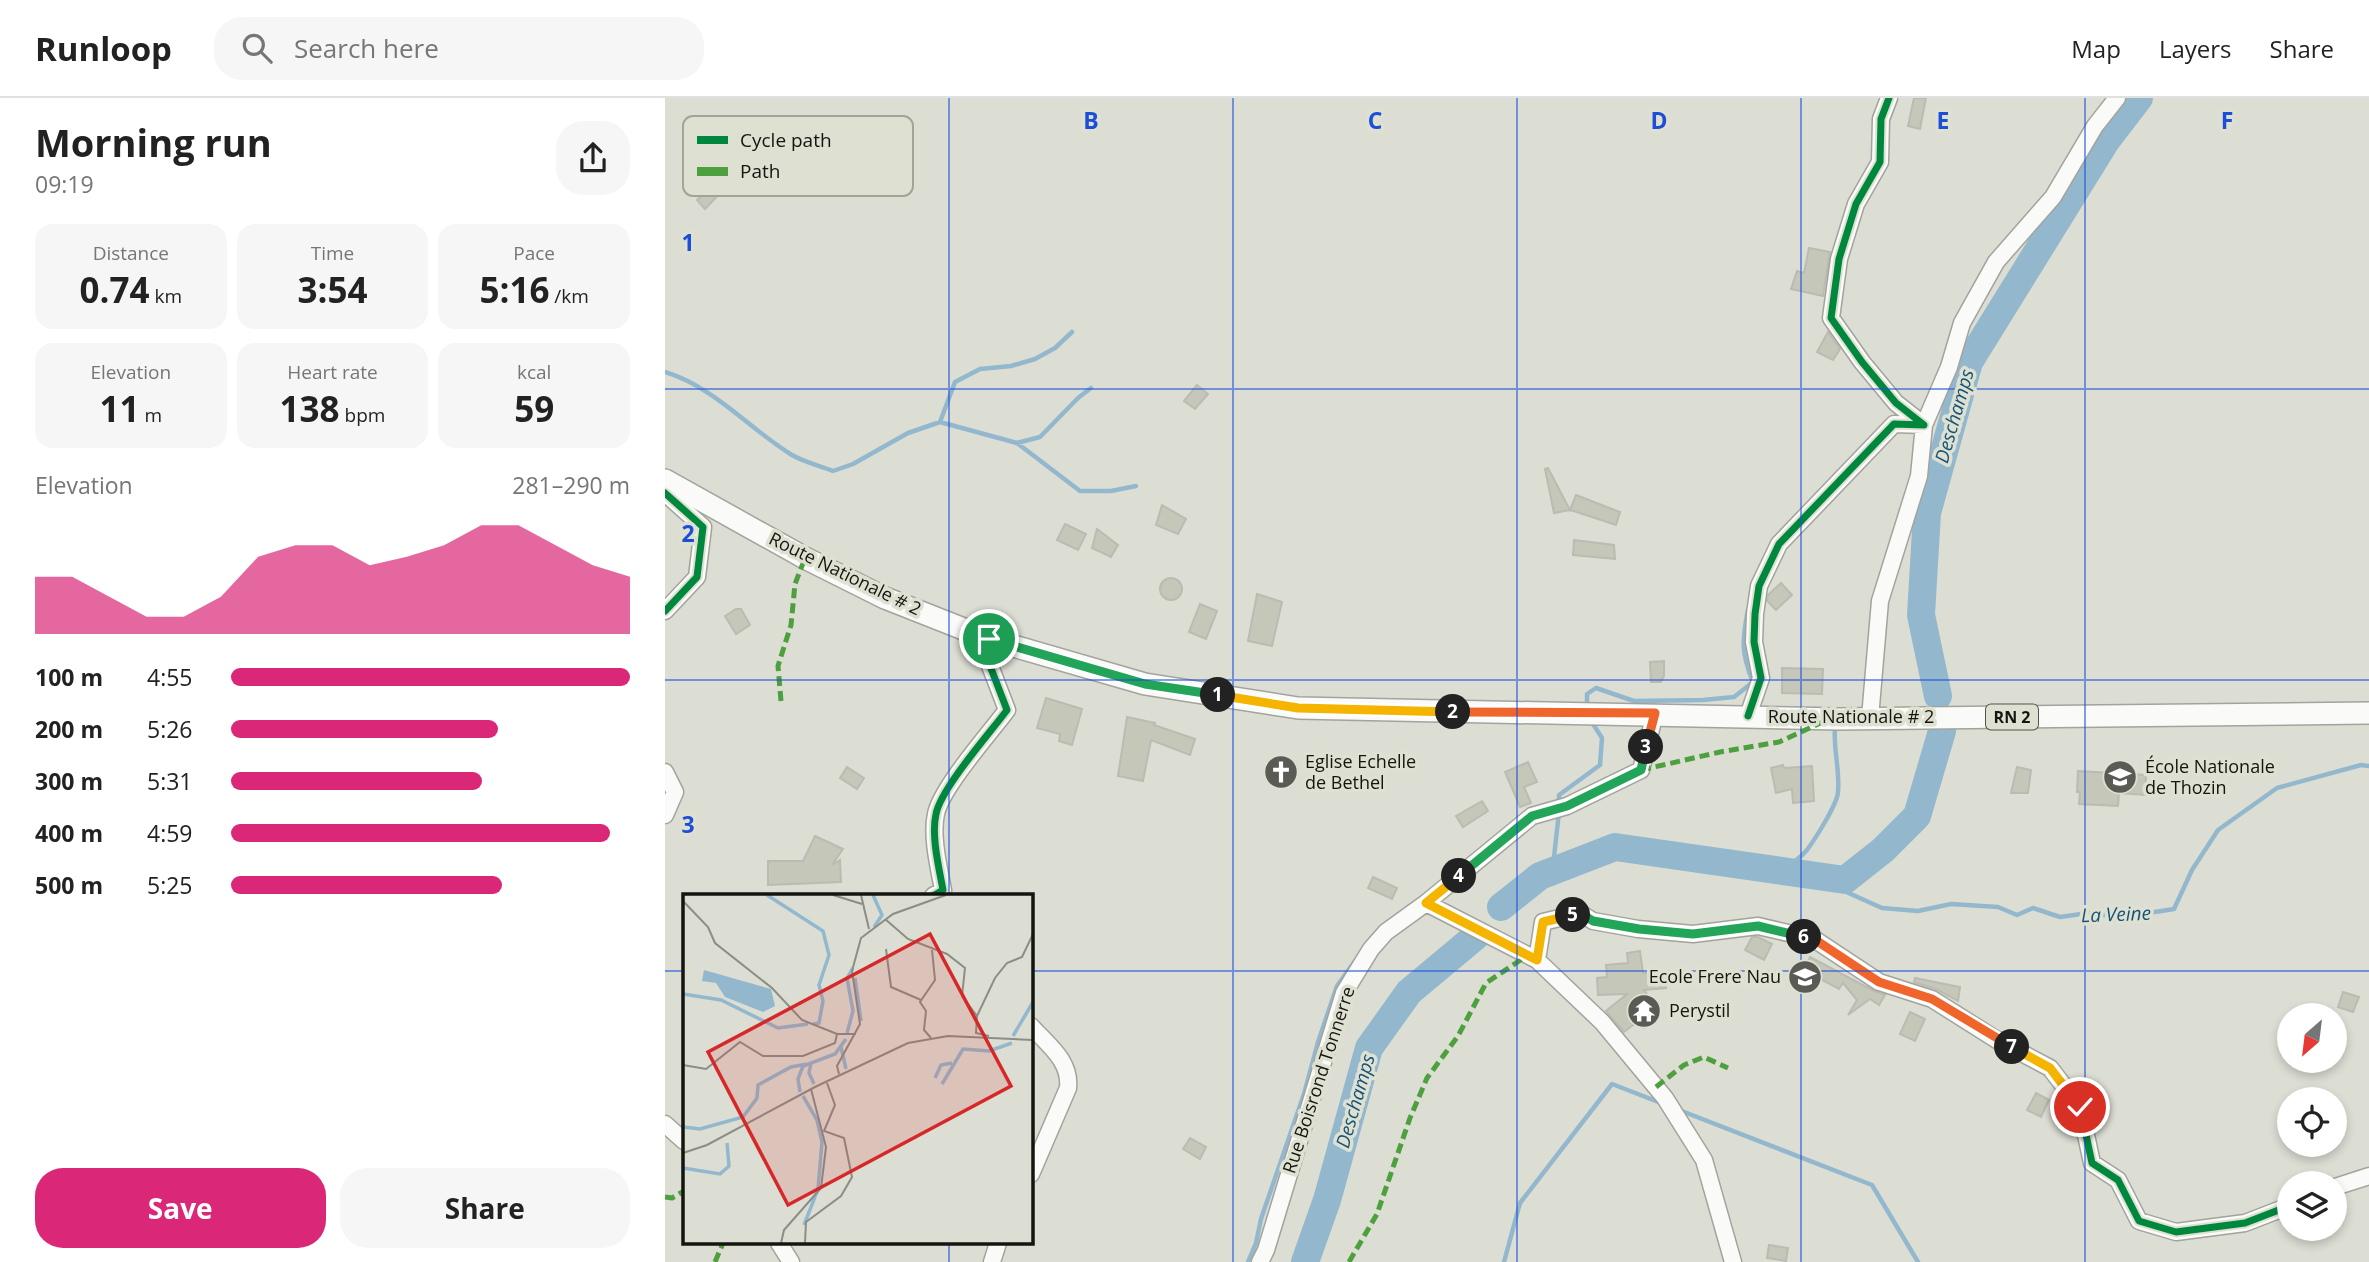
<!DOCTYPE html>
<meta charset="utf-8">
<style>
:root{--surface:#fff;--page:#f6f6f6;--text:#222;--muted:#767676;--line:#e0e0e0;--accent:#db2777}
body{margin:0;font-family:"Open Sans",sans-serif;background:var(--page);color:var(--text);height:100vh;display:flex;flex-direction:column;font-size:26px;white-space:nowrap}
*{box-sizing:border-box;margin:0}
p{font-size:23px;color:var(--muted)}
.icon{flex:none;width:38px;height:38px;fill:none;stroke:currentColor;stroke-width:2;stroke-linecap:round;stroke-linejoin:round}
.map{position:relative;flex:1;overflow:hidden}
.details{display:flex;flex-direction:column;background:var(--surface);width:665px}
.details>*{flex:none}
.needle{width:46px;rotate:208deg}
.fabs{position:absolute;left:1612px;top:905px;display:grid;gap:14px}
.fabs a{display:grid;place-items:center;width:70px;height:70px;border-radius:50%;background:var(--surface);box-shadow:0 4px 10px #0003;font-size:35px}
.pin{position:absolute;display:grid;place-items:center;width:60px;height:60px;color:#fff;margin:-30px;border:4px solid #fff;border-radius:50%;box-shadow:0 2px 7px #0007}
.km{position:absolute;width:35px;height:35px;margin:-18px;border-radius:50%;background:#222;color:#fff;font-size:19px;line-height:35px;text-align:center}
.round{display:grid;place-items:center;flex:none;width:74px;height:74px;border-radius:28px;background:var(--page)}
.summary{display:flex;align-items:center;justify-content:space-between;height:119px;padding:0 35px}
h1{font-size:38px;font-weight:700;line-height:52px}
.metrics{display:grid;grid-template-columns:repeat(3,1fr);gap:10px;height:119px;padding:7px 35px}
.metrics div{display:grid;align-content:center;border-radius:18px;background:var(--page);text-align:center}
.metrics b{font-size:35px;font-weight:700}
.metrics small{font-size:19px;font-weight:400}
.metrics p{font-size:19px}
.chart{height:196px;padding:14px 35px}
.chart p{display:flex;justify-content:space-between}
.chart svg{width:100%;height:126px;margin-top:7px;fill:var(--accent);opacity:.7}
.button{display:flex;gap:14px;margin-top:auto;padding:14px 35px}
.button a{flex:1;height:80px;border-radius:28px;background:var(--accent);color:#fff;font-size:28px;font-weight:700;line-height:80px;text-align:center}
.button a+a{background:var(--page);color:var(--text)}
ul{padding:0 35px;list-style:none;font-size:23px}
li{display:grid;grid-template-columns:112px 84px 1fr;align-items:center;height:52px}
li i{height:18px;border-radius:9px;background:var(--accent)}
header{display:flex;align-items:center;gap:42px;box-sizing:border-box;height:98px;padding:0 35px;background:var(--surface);border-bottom:2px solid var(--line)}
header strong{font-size:33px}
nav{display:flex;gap:38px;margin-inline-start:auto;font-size:24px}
.search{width:490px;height:63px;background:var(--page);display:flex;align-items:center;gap:18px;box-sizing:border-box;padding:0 24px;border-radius:28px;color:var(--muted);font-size:26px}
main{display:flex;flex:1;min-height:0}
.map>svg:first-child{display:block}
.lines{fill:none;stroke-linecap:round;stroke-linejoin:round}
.stream{stroke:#93b8ce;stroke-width:4.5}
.river{stroke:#93b8ce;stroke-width:28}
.building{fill:#c5c7b8;stroke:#babcb4;stroke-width:2}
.minor-casing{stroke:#a2a39c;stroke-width:19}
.major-casing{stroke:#a2a39c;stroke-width:24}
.minor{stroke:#fafaf9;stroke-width:16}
.major{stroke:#fafaf9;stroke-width:21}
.quiet{stroke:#4ea03f;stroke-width:5;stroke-dasharray:10 5;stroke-linecap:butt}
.cycleway-casing{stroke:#dee1d1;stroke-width:11}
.cycleway{stroke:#00873e;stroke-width:7}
.split-1-casing{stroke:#fff;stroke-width:14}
.split-2-casing{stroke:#fff;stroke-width:14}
.split-3-casing{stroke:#fff;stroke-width:14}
.split-4-casing{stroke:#fff;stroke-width:14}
.split-5-casing{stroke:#fff;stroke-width:14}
.split-6-casing{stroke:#fff;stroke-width:14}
.split-7-casing{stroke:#fff;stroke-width:14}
.split-8-casing{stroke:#fff;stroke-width:14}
.split-1{stroke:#22a559;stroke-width:9}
.split-2{stroke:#f5b400;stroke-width:9}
.split-3{stroke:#f0652b;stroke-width:9}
.split-4{stroke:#22a559;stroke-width:9}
.split-5{stroke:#f5b400;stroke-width:9}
.split-6{stroke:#22a559;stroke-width:9}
.split-7{stroke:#f0652b;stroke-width:9}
.split-8{stroke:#f5b400;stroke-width:9}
.grid{fill:none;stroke:#1d4ed8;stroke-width:2;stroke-opacity:0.55}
.labels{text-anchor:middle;stroke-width:7;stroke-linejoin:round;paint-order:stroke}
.shield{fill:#dee1d1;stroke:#51524a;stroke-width:2}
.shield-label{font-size:16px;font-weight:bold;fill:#141510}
.street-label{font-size:18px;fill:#141510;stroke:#dee1d1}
.poi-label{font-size:18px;fill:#141510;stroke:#dee1d1;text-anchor:start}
.water-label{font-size:19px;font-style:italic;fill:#155277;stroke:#dee1d1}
.inset-river{fill:none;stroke:#93b8ce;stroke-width:3.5}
.inset-road{fill:none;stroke:#8c8e86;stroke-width:2}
.view{fill:#d62828;fill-opacity:0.15;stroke:#d62828;stroke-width:3.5}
.inset-edge{fill:none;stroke:#141510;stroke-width:3.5}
.key{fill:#dee1d1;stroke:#a1a497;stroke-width:2}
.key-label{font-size:19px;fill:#141510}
.grid-label{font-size:23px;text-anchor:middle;font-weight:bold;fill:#1d4ed8;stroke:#dee1d1;stroke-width:7;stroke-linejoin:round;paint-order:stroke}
</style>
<header>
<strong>Runloop</strong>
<div class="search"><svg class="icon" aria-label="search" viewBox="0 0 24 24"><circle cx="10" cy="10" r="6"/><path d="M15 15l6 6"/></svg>Search here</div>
<nav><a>Map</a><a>Layers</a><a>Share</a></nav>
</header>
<main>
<section class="details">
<div class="summary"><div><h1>Morning run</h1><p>09:19</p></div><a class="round"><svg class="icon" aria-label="share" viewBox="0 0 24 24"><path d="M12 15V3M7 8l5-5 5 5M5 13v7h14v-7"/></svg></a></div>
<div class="metrics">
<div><p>Distance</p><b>0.74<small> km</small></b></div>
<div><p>Time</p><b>3:54</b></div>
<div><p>Pace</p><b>5:16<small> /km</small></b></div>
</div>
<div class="metrics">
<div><p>Elevation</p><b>11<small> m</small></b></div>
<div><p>Heart rate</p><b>138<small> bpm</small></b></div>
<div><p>kcal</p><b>59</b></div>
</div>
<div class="chart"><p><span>Elevation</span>281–290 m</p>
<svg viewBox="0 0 160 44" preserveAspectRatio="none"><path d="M0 44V24L10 24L20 31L30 38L40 38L50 31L60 17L70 13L80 13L90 20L100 17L110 13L120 6L130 6L140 13L150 20L160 24V44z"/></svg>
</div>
<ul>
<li><b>100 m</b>4:55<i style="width:100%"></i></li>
<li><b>200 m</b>5:26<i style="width:67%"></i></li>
<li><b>300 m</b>5:31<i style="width:63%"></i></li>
<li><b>400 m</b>4:59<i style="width:95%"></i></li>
<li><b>500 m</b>5:25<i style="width:68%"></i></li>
</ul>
<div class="button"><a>Save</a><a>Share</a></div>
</section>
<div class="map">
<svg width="1704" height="1164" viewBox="0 0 1704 1164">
<rect width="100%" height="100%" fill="#dcded4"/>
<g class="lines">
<path class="stream" d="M 0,274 C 51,290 83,330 127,357 C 139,364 155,368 168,373 L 188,366 L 243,335 L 275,324 L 352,345 L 375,339 L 413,300 L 426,290
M 275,324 L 290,284 L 315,271 L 346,268 L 370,261 L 390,250 L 407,234
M 352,345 L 415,393 L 446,393 L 471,388
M 922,607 L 922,596 L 931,590 L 969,603 L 1038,602 L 1069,599 L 1088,584 C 1076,555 1077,542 1083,512
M 894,705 L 894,697 L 935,667 L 937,640 L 928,626
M 890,772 L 889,759 L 894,714
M 1117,774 C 1125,767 1135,760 1142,752 C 1150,741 1172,707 1173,694 C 1175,672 1168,650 1170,628
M 1148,779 L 1217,810 L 1253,813 L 1286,806 L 1333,809 L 1352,817 L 1368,810 L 1395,819 L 1423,815 L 1458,819 L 1509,811 L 1527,772 L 1553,732 L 1612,690 L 1696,667 L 1704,668
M 1014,1012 L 1207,1087 L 1253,1164
M 583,1164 L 591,1145 L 596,1121 L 639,996 L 653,944 L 672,888 L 690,863
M 839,1164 L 855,1105 L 947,986 L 996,1005"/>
<path class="river" d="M 1273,598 L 1256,517 L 1262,415 L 1304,264 L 1441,43 L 1474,0
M 836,809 L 875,778 L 950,749 L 1180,782 L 1218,752 L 1252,718 L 1277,633
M 640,1164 L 662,1102 L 704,950 L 744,894 L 811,838"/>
</g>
<path class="building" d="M 1249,0 L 1261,0 L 1255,31 L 1243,28 Z
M 53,80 L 62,88 L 40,111 L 32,102 Z
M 1144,150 L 1165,154 L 1158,198 L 1126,191 L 1132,173 L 1139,175 Z
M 1163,234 L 1175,251 L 1168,262 L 1152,254 Z
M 532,287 L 543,296 L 530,311 L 519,303 Z
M 883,370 L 905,412 L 889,415 L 880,371 Z
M 911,397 L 955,414 L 951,427 L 905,412 Z
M 497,407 L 521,421 L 513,436 L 491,427 Z
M 400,426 L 421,436 L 413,452 L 392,442 Z
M 432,431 L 453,447 L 446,459 L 427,450 Z
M 909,442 L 949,447 L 950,461 L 908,457 Z
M495 491a11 11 0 1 1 22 0a11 11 0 1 1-22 0Z
M 1116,485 L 1127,497 L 1111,512 L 1102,503 L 1103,497 Z
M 592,496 L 617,504 L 607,548 L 583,543 Z
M 535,506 L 552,513 L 541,541 L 524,534 Z
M 71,511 L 76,511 L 85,527 L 71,536 L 60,518 Z
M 999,563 L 999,578 L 996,584 L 986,584 L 985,564 Z
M 1117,570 L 1158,571 L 1157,596 L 1117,595 Z
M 381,600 L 417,611 L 407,647 L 394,643 L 395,636 L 372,630 Z
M 462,619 L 490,625 L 489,627 L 530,641 L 525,657 L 486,642 L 478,683 L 453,678 Z
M 863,664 L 872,684 L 859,689 L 866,705 L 855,709 L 840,674 Z
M 1118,667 L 1119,670 L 1147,668 L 1149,703 L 1128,705 L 1127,691 L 1111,695 L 1106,670 Z
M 182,669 L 199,680 L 192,691 L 175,680 Z
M 1352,669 L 1366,672 L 1363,695 L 1346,695 Z
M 1413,673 L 1481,677 L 1480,697 L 1454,695 L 1453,708 L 1414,706 L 1415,694 L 1412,694 Z
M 817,703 L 823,713 L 798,729 L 791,718 Z
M 150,738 L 178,751 L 167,767 L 175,762 L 176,784 L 103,787 L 103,763 L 138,763 Z
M 708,779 L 732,790 L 727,801 L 703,790 Z
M 1087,839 L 1093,839 L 1107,846 L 1099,862 L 1080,852 Z
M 975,853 L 978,875 L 1000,874 L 1001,890 L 979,892 L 992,909 L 979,930 L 972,924 L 959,934 L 941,913 L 962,896 L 933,897 L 932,880 L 942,879 L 941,867 L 963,865 L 962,855 Z
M 1145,859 L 1209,893 L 1220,897 L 1214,907 L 1205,901 L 1183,917 L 1192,902 L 1178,885 L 1174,891 L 1138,872 Z
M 1250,880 L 1295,889 L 1293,903 L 1271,891 L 1249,884 Z
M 1678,894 L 1694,899 L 1688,914 L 1673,909 Z
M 1245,914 L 1260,921 L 1250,943 L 1235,936 Z
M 1371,995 L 1384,1002 L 1376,1019 L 1362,1012 Z
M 525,1040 L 541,1049 L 535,1061 L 518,1051 Z
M 1104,1147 L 1123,1150 L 1121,1163 L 1102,1160 Z"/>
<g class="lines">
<g class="minor-casing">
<path id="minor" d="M 0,395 L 38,429 L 32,479 L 0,513
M 1083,618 L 1096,580 L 1089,544 L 1090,516 L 1094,488 L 1114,446 L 1229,326 L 1259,327 L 1231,305 L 1197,264 L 1166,220 L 1174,161 L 1191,106 L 1215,64 L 1216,21 L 1224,0
M 1205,620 L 1215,503 L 1254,378 L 1259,327 L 1284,269 L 1297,225 L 1331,164 L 1388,99 L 1430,28 L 1452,0
M 0,674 L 10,694 L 0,717
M 268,798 L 278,792 C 274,770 266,738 271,716 C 276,690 325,635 342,612 L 322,560 L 324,541
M 761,805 L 872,862 L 937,924 L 1000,1000 L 1039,1062 L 1068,1164
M 872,862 L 878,824 L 915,815 L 928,823 L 973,831 L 1028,836 L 1093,828 L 1149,841 L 1214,884 L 1267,901 L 1332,942 L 1385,970 L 1415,1009 L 1427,1065 L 1453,1082 L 1474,1123 L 1511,1134 L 1580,1125 L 1624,1108
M 366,928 C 383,947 406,963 403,990 L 366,1076
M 0,1026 L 19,1043
M 1670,1089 L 1704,1078
M 114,1145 L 126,1164
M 327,1164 L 333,1145
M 595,1164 L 601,1152 L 679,895 L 706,851 L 721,834 L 761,805 L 867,718 L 902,708 L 976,672 L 990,615"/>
</g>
<g class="major-casing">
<path id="major" d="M 0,382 L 140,460 L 220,500 L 324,541 L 480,586 L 633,610 L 1174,621 L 1704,615"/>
</g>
<use href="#minor" class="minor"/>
<use href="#major" class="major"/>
<path class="quiet" d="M 116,603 L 113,568 L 126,527 L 130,486 L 140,460
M 976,672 L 1055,654 L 1114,644 L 1164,621
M 991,989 L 1019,967 L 1039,959 L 1063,970
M 0,1099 L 7,1100 L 19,1093
M 50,1164 L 58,1145
M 684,1164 L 712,1116 L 745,1020 L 762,980 L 793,938 L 821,885 L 863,857"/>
<g class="cycleway-casing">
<path id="cycleway" d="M 0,395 L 38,429 L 32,479 L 0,513
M 1083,618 L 1096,580 L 1089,544 L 1090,516 L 1094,488 L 1114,446 L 1229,326 L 1259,327 L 1231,305 L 1197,264 L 1166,220 L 1174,161 L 1191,106 L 1215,64 L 1216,21 L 1224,0
M 268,798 L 278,792 C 274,770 266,738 271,716 C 276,690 325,635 342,612 L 322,560 L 324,541
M 872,862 L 878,824 L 915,815 L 928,823 L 973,831 L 1028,836 L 1093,828 L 1149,841 L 1214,884 L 1267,901 L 1332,942 L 1385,970 L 1415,1009 L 1427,1065 L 1453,1082 L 1474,1123 L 1511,1134 L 1580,1125 L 1624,1108"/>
</g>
<use href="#cycleway" class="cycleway"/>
</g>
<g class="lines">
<g class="split-1-casing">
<path id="split-1" d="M 324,541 L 480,586 L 553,597"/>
</g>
<g class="split-2-casing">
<path id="split-2" d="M 553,597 L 633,610 L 788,614"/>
</g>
<g class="split-3-casing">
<path id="split-3" d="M 788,614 L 990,615 L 981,649"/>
</g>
<g class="split-4-casing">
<path id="split-4" d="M 794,778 L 867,718 L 902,708 L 976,672 L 981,649"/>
</g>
<g class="split-5-casing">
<path id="split-5" d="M 794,778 L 761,805 L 872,862 L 878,824 L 908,817"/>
</g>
<g class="split-6-casing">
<path id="split-6" d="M 908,817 L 915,815 L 928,823 L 974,831 L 1028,836 L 1093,828 L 1139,839"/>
</g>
<g class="split-7-casing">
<path id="split-7" d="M 1139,839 L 1149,841 L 1214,884 L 1267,901 L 1347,949"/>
</g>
<g class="split-8-casing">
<path id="split-8" d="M 1347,949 L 1385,970 L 1415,1009"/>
</g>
<use href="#split-1" class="split-1"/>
<use href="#split-2" class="split-2"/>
<use href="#split-3" class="split-3"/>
<use href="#split-4" class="split-4"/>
<use href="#split-5" class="split-5"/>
<use href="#split-6" class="split-6"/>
<use href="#split-7" class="split-7"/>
<use href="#split-8" class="split-8"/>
</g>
<path class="grid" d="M 284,0 L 284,798M 568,0 L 568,1164M 852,0 L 852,1164M 1136,0 L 1136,1164M 1420,0 L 1420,1164M 0,291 L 1704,291M 0,582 L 1704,582M 0,873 L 19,873M 366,873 L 1704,873M 284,1145 L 284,1164"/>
<defs>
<g id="church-disc" transform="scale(1.75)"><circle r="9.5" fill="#5a5b55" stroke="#dee1d1"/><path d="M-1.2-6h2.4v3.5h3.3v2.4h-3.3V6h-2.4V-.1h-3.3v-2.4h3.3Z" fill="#fff"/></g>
<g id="school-disc" transform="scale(1.75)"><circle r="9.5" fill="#5a5b55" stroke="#dee1d1"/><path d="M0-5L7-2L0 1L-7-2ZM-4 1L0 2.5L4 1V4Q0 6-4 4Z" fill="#fff"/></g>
<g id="temple-disc" transform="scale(1.75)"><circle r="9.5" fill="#5a5b55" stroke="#dee1d1"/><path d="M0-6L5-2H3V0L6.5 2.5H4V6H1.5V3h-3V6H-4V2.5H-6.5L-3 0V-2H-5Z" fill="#fff"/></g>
</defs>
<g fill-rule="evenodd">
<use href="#church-disc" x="616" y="674"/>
<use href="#school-disc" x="1455" y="679"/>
<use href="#school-disc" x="1140" y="879"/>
<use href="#temple-disc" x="979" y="913"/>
</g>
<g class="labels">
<rect class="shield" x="1321" y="606.5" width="52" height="25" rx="5"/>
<g class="shield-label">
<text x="1347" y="625">RN 2</text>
</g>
<g class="street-label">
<text transform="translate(180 476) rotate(26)" y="6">Route Nationale # 2</text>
<text x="1186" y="625">Route Nationale # 2</text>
<text transform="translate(654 982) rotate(-72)" y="6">Rue Boisrond Tonnerre</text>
</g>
<g class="poi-label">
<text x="640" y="670">Eglise Echelle<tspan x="640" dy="21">de Bethel</tspan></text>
<text x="1480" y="675">École Nationale<tspan x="1480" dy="21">de Thozin</tspan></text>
<text x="1116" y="885" text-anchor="end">Ecole Frere Nau</text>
<text x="1004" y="919">Perystil</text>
</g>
<g class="water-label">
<text transform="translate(1289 318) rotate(-74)" y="7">Deschamps</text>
<text transform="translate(1451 816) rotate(-2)" y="7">La Veine</text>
<text transform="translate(690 1003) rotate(-74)" y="7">Deschamps</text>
</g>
</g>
<g transform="translate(18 796)">
<rect width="350" height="350" fill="#dcded4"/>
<path d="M 21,76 L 88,95 L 92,112 L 80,118 L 42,103 L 33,89 L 19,87 Z" fill="#93b8ce"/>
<path class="inset-river" d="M 84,1 L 140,37 L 146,61 L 136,91 L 140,107 L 136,129 L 130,130M 190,1 L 199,21 L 191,33M 172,84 L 178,127M 0,100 L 38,106 L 95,134 L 125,130M 164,139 L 170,117 L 164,84 L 170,74M 330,142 L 350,108M 158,153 L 163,175M 128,169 L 126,179 L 131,190M 252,184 L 258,171 L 269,169M 259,190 L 280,155 L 306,157 L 329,149M 117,198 L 115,185 L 120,172 L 152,160 L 163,145M 120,202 L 134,226 L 139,248 L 135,295 L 121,331M 0,233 L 17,235 L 60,223 L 74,204 L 75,191 L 108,173 L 124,170M 0,274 L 37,280 L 46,272 L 44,249"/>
<path class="inset-road" d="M 150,1 L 179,10M 178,1 L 186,35M 0,7 L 25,33 L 32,49 L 89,94 L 119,126 L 154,140 L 173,140M 202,25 L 225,45 L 264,60 L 282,74 L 279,102 L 294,122M 203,55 L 208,93 L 238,106M 306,142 L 293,139 L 294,122 L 312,84 L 324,69 L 339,63 L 350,40M 248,144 L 241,136 L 243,117 L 237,108 L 252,86 L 249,56M 0,171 L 23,175 L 57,148 L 80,162 L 120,162 L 152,149 L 154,140M 156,180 L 154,172 L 177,130 L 169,77 L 178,44 L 210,20 L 263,1M 0,259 L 24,251 L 132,193 L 225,149 L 265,142 L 350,146M 98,349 L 101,336 L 138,294 L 143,253 L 128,195M 122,349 L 123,328 L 158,302 L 169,283 L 161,244 L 141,237 L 152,211 L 144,189"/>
<path class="view" d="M 247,40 L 328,192 L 105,311 L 25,158 Z"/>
<rect width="350" height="350" class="inset-edge"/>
</g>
<rect x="18" y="18" width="230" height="80" rx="10" class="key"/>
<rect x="32" y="38" width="31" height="8" fill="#00873e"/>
<rect x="32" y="69" width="31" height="9" fill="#4ea03f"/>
<g class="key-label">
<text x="75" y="49">Cycle path</text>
<text x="75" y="80">Path</text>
</g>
<g class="grid-label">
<text x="426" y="31">B</text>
<text x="710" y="31">C</text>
<text x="994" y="31">D</text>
<text x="1278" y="31">E</text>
<text x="1562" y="31">F</text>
<text x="23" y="153">1</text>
<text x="23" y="444">2</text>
<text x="23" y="735">3</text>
</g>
</svg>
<div class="fabs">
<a><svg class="needle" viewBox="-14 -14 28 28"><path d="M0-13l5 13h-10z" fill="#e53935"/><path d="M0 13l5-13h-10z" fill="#767676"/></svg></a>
<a><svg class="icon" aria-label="locate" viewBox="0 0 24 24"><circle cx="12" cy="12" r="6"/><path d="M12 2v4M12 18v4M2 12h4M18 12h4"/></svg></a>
<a><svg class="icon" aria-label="layers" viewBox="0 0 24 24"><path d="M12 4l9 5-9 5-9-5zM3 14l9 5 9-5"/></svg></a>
</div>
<div class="pin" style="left:324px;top:541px;background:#1e9e55"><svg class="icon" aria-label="arrive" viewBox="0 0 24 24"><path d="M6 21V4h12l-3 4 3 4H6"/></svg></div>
<div class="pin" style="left:1415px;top:1009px;background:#d93025"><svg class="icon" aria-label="check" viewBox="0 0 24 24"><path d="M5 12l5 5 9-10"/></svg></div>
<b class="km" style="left:553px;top:597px">1</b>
<b class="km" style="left:788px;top:614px">2</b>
<b class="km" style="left:981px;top:649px">3</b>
<b class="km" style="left:794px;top:778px">4</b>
<b class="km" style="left:908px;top:817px">5</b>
<b class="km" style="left:1139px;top:839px">6</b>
<b class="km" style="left:1347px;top:949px">7</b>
</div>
</main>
